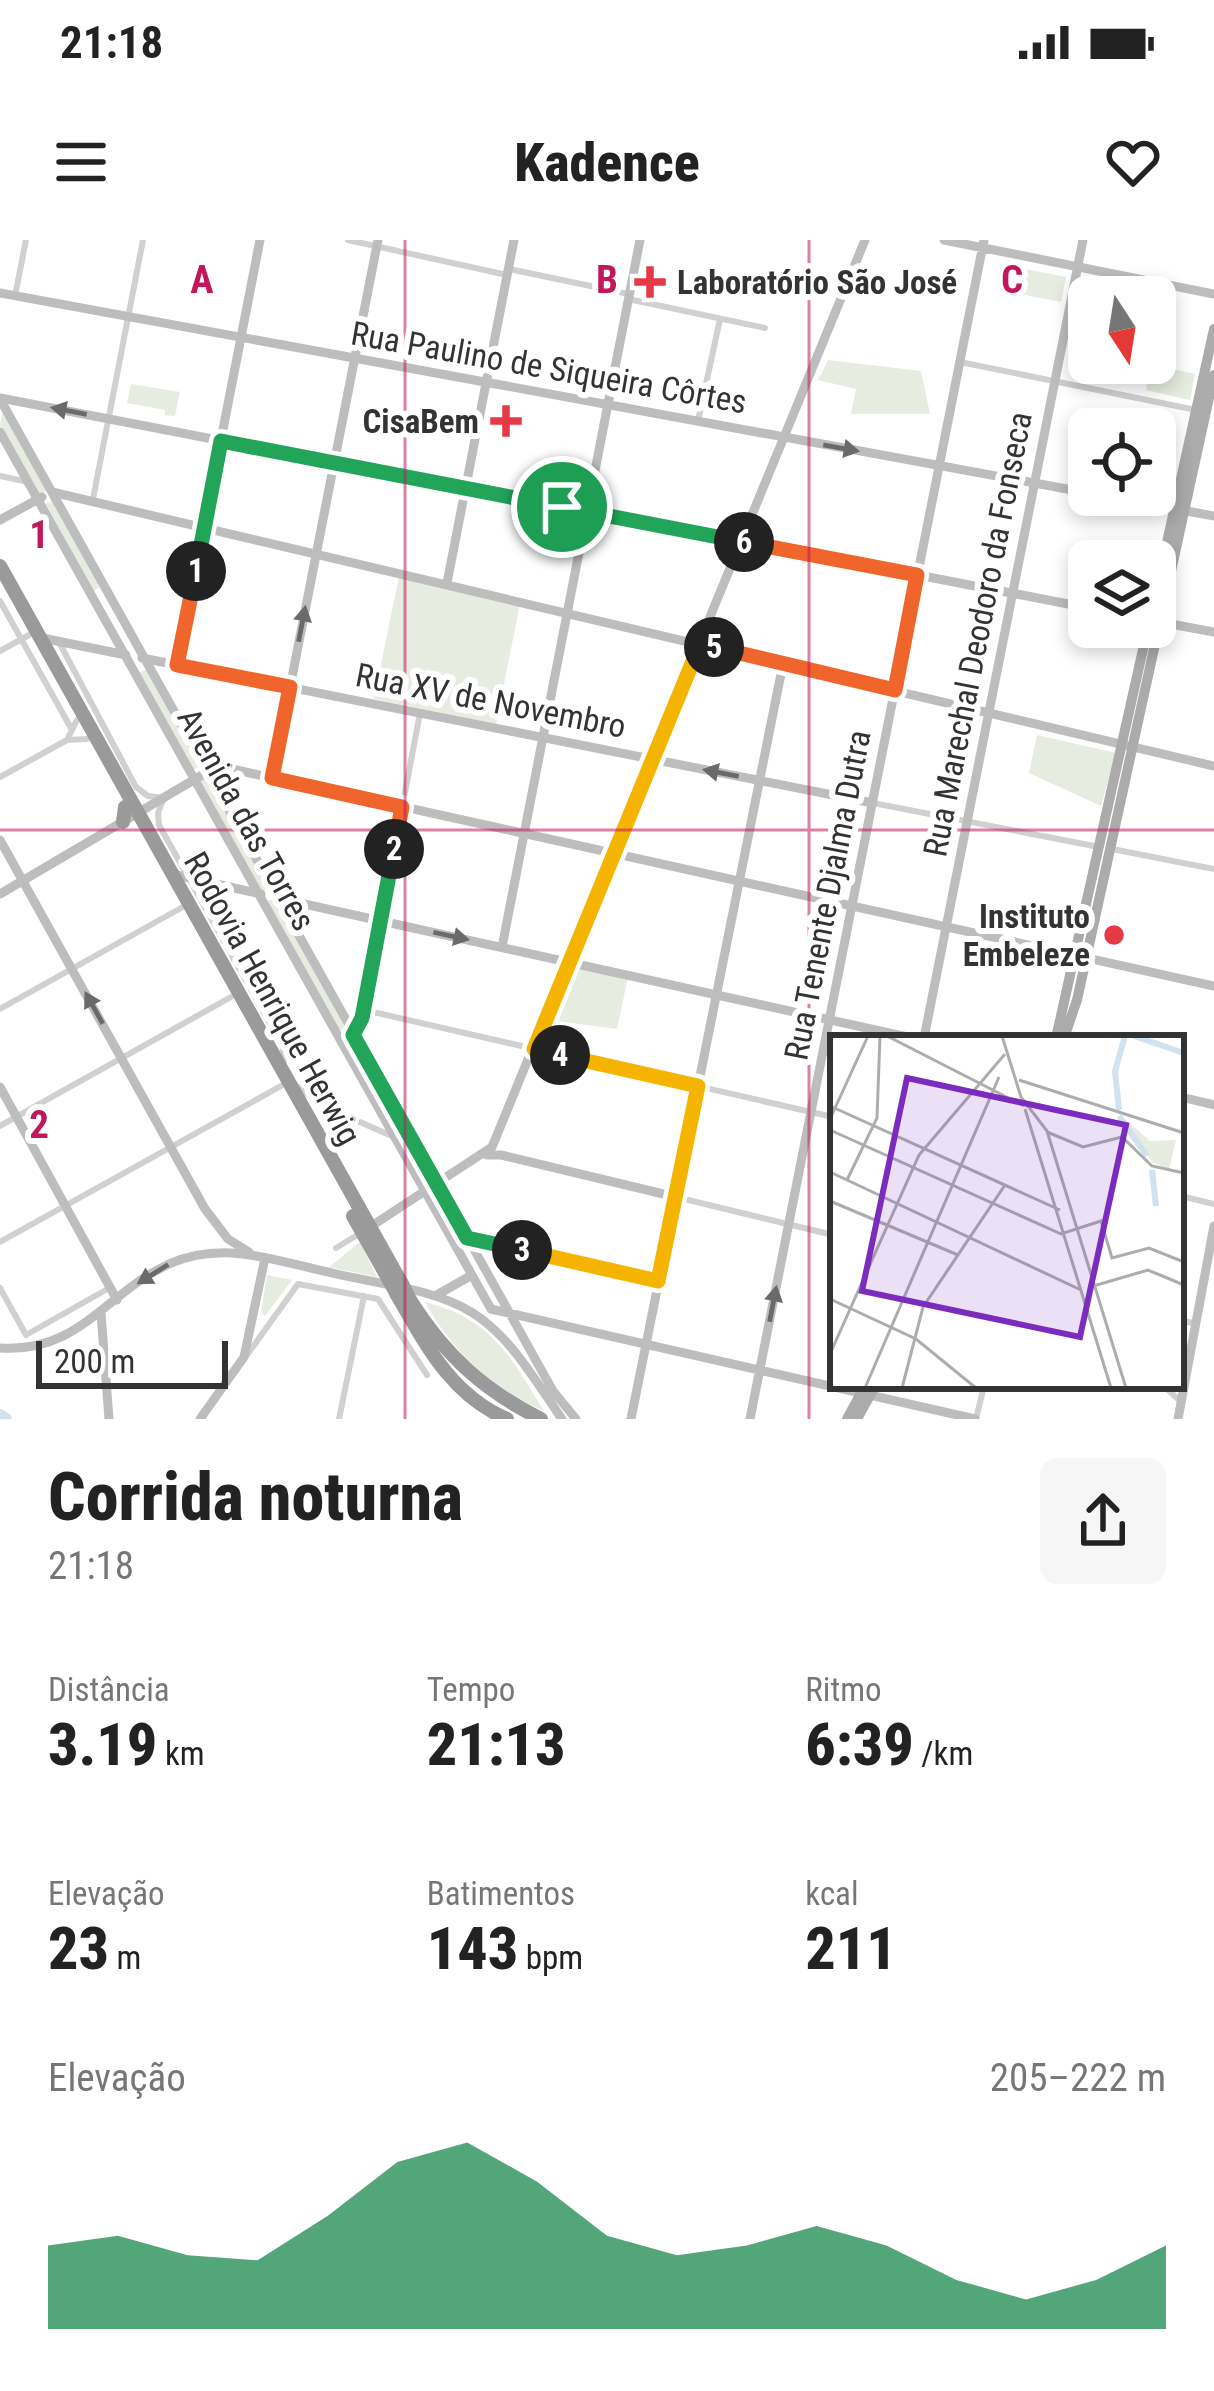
<!DOCTYPE html>
<html lang="pt">
<meta charset="utf-8">
<style>
:root{--surface:#fff;--page:#f6f6f6;--text:#222;--muted:#767676;--accent:#0b8043}
body{margin:0;font-family:"Roboto Condensed",sans-serif;background:var(--page);color:var(--text);height:100vh;display:flex;flex-direction:column;font-size:45px;white-space:nowrap}
*{box-sizing:border-box;margin:0}
p{font-size:39px;color:var(--muted)}
.icon{flex:none;width:66px;height:66px;fill:none;stroke:currentColor;stroke-width:2;stroke-linecap:round;stroke-linejoin:round}
.map{position:relative;height:1179px;overflow:hidden}
.details{display:flex;flex-direction:column;background:var(--surface);flex:1}
.details>*{flex:none}
.needle{width:78px;rotate:168deg}
.controls{position:absolute;left:1068px;top:36px;display:grid;gap:24px}
.controls a{display:grid;place-items:center;width:108px;height:108px;border-radius:18px;background:var(--surface);box-shadow:0 6px 18px #0003;font-size:60px}
.scale{position:absolute;left:36px;bottom:30px;width:192px;box-sizing:border-box;padding-left:12px;border:6px solid #333;border-top:0;font-size:33px;line-height:42px;white-space:nowrap;color:#333;-webkit-text-stroke:9px #fff;paint-order:stroke}
.pin{position:absolute;display:grid;place-items:center;width:102px;height:102px;color:#fff;margin:-51px;border:6px solid #fff;border-radius:50%;box-shadow:0 3px 12px #0007}
.km{position:absolute;width:60px;height:60px;margin:-30px;border-radius:50%;background:#222;color:#fff;font-size:33px;line-height:60px;text-align:center}
.round{display:grid;place-items:center;flex:none;width:126px;height:126px;border-radius:18px;background:var(--page)}
.overview{display:flex;align-items:center;justify-content:space-between;height:204px;padding:0 48px}
h1{font-size:66px;font-weight:800;line-height:90px}
.metrics{display:grid;grid-template-columns:repeat(3,1fr);gap:18px;height:204px;padding:12px 48px}
.metrics div{display:grid;align-content:center}
.metrics b{font-size:60px;font-weight:800}
.metrics small{font-size:33px;font-weight:400}
.metrics p{font-size:33px}
.chart{height:336px;padding:24px 48px}
.chart p{display:flex;justify-content:space-between}
.chart svg{width:100%;height:216px;margin-top:12px;fill:var(--accent);opacity:.7}
.status{display:flex;justify-content:space-between;align-items:center;height:84px;padding:0 60px;background:var(--surface);direction:ltr}
.status svg{height:33px;fill:currentColor}
header{display:flex;justify-content:space-between;align-items:center;height:156px;padding:0 48px;background:var(--surface);font-size:54px;font-weight:800}
.map>svg:first-child{display:block}
.green{fill:#e6ecdf}
.lines{fill:none;stroke-linecap:round;stroke-linejoin:round}
.river{stroke:#cfe2ee;stroke-width:12}
.street{stroke:#d0d0d0;stroke-width:6}
.secondary{stroke:#bdbdbd;stroke-width:9}
.primary{stroke:#ababab;stroke-width:10}
.highway{stroke:#9a9a9a;stroke-width:14}
.highway-bridge{stroke:#9a9a9a;stroke-width:14}
.oneway{fill:#6a6a6a}
.split-1-casing{stroke:#fff;stroke-width:24}
.split-2-casing{stroke:#fff;stroke-width:24}
.split-3-casing{stroke:#fff;stroke-width:24}
.split-4-casing{stroke:#fff;stroke-width:24}
.split-5-casing{stroke:#fff;stroke-width:24}
.split-6-casing{stroke:#fff;stroke-width:24}
.split-7-casing{stroke:#fff;stroke-width:24}
.split-1{stroke:#22a559;stroke-width:15}
.split-2{stroke:#f0652b;stroke-width:15}
.split-3{stroke:#22a559;stroke-width:15}
.split-4{stroke:#f5b400;stroke-width:15}
.split-5{stroke:#f5b400;stroke-width:15}
.split-6{stroke:#f0652b;stroke-width:15}
.split-7{stroke:#22a559;stroke-width:15}
.grid{fill:none;stroke:#c2185b;stroke-width:3;stroke-opacity:0.55}
.poi-dot{fill:#e63946;stroke:#fff;stroke-width:4.5}
.labels{text-anchor:middle;stroke-width:12;stroke-linejoin:round;paint-order:stroke}
.poi-label{font-size:33px;font-weight:bold;fill:#333;stroke:#fff;text-anchor:end}
.street-label{font-size:33px;fill:#333;stroke:#fff}
.inset-river{fill:none;stroke:#cfe2ee;stroke-width:6}
.inset-road{fill:none;stroke:#adadad;stroke-width:3}
.view{fill:#7b2cbf;fill-opacity:0.15;stroke:#7b2cbf;stroke-width:6}
.inset-edge{fill:none;stroke:#333;stroke-width:6}
.grid-label{font-size:39px;text-anchor:middle;font-weight:bold;fill:#c2185b;stroke:#fff;stroke-width:12;stroke-linejoin:round;paint-order:stroke}
</style>
<div class="status"><b>21:18</b><svg viewBox="0 0 49 12"><path d="M0 12V9h3v3zM5 12V6h3v6zM10 12V3h3v9zM15 12V0h3v12zM26 1h20v11H26zM47 4h2v5h-2z"/></svg></div>
<header><svg class="icon" aria-label="menu" viewBox="0 0 24 24"><path d="M4 6h16M4 12h16M4 18h16"/></svg>Kadence<svg class="icon" aria-label="heart" viewBox="0 0 24 24"><path d="M12 20l-8-8c-3-5 5-10 8-4 3-6 11-1 8 4z"/></svg></header>
<div class="map">
<svg width="1214" height="1179" viewBox="0 0 1214 1179">
<rect width="100%" height="100%" fill="#fff"/>
<path class="green" d="M 1020,28 L 1066,37 L 1061,62 L 1015,53 Z
M 828,120 L 921,131 L 930,174 L 851,174 L 856,149 L 818,140 Z
M 1151,124 L 1195,134 L 1190,160 L 1146,150 Z
M 131,144 L 180,152 L 175,176 L 165,175 L 165,170 L 127,163 Z
M 3,170 L 48,251 L 39,254 L 0,185 Z
M 54,260 L 102,346 L 93,351 L 46,264 Z
M 399,336 L 520,364 L 496,484 L 374,459 Z
M 146,429 L 200,526 L 194,530 L 139,433 Z
M 1037,495 L 1116,513 L 1101,566 L 1029,533 Z
M 207,537 L 270,650 L 260,650 L 199,542 Z
M 276,659 L 345,788 L 339,791 L 266,661 Z
M 571,725 L 628,737 L 617,789 L 549,780 Z
M 360,1002 L 377,1037 L 329,1027 Z
M 267,1035 L 292,1040 L 265,1076 L 261,1072 Z
M 425,1062 C 492,1079 510,1116 544,1171 C 491,1147 453,1113 425,1062 Z"/>
<g class="lines">
<path class="river" d="M 0,1175 L 6,1179"/>
<path class="street" d="M 348,0 L 507,35
M 509,29 L 629,54
M 15,56 L 26,0
M 628,59 L 765,88
M 960,122 L 1196,170
M 698,181 L 720,79
M 0,236 L 28,242
M 93,259 L 143,0
M 0,361 L 72,490
M 60,404 L 136,547 L 148,556 L 164,558 L 158,573 L 159,585 L 283,807 L 284,827
M 0,411 L 29,395
M 67,500 L 77,480
M 0,537 L 67,500 L 87,499
M 873,563 L 1099,607
M 1112,609 L 1214,629
M 0,769 L 181,668
M 364,770 L 833,877
M 341,803 L 353,795 L 362,779 L 420,473
M 298,847 L 323,866 L 392,896
M 0,886 L 231,757
M 1181,956 L 1214,964
M 676,957 L 833,995
M 469,998 L 659,1041
M 0,1002 L 281,846
M 336,1008 L 359,994
M 0,1048 L 26,1095 L 111,1047
M 1181,1080 L 1196,1084
M 247,1115 L 298,1044 L 378,1059 L 427,1135
M 1164,1146 L 1181,1162
M 339,1179 L 364,1056
M 976,1179 L 984,1146"/>
<path class="secondary" d="M 944,0 L 1214,54
M 0,53 L 1089,253
M 0,158 L 1089,368
M 0,159 L 553,1151 L 576,1179
M 0,192 L 491,1069 L 975,1179
M 52,252 L 1214,526
M 1099,255 L 1214,276
M 0,280 L 42,257
M 447,343 L 514,0
M 1155,381 L 1214,392
M 42,398 L 126,415
M 142,418 L 873,563
M 177,425 L 260,0
M 272,539 L 378,0
M 0,600 L 205,969 L 228,999 L 249,1012
M 172,634 L 261,654
M 0,654 L 214,528 L 223,527 L 1214,746
M 277,658 L 912,798
M 502,707 L 640,0
M 924,798 L 1083,0
M 0,847 L 117,1060
M 1181,857 L 1214,865
M 487,915 L 501,915 L 676,957
M 370,987 L 492,907 L 865,0
M 435,1056 L 472,1035
M 101,1073 L 109,1179
M 0,1108 C 80,1113 105,1053 169,1024 C 189,1015 210,1012 232,1013 C 265,1015 299,1026 332,1033 C 377,1044 433,1048 473,1073 C 512,1098 536,1142 562,1179
M 200,1179 L 244,1117 L 265,1018
M 631,1179 L 783,424
M 750,1179 L 984,0
M 1178,1179 L 1214,986"/>
<path class="primary" d="M 1155,357 L 1214,89
M 1056,798 L 1148,387
M 1064,798 L 1077,760 L 1214,135
M 847,1179 L 865,1146
M 857,1179 L 875,1146"/>
<path class="highway" d="M 0,326 L 402,1044
M 123,582 L 125,567
M 353,976 L 389,1040
M 397,1055 C 426,1105 451,1155 507,1179
M 410,1060 C 445,1115 483,1150 541,1179"/>
<path class="highway-bridge" d="M 389,1040 L 397,1055
M 402,1044 L 410,1060"/>
</g>
<defs><path id="oneway-solid" d="M-6-.8H1V-3.2L6.5 0L1 3.2V.8H-6Z" transform="scale(3)"/></defs>
<g class="oneway">
<use href="#oneway-solid" transform="translate(69 171) rotate(-169)"/>
<use href="#oneway-solid" transform="translate(841 208) rotate(10)"/>
<use href="#oneway-solid" transform="translate(302 384) rotate(-79)"/>
<use href="#oneway-solid" transform="translate(721 533) rotate(-169)"/>
<use href="#oneway-solid" transform="translate(451 696) rotate(12)"/>
<use href="#oneway-solid" transform="translate(94 768) rotate(-119)"/>
<use href="#oneway-solid" transform="translate(153 1034) rotate(148)"/>
<use href="#oneway-solid" transform="translate(773 1064) rotate(-79)"/>
</g>
<g class="lines">
<g class="split-1-casing">
<path id="split-1" d="M 196,331 L 221,201 L 562,267"/>
</g>
<g class="split-2-casing">
<path id="split-2" d="M 196,331 L 177,425 L 290,447 L 272,538 L 402,567 L 394,609"/>
</g>
<g class="split-3-casing">
<path id="split-3" d="M 394,609 L 362,778 L 353,795 L 467,998 L 522,1010"/>
</g>
<g class="split-4-casing">
<path id="split-4" d="M 522,1010 L 658,1041 L 698,846 L 560,815"/>
</g>
<g class="split-5-casing">
<path id="split-5" d="M 560,815 L 534,809 L 700,404 L 714,407"/>
</g>
<g class="split-6-casing">
<path id="split-6" d="M 714,407 L 895,450 L 917,335 L 744,302"/>
</g>
<g class="split-7-casing">
<path id="split-7" d="M 562,267 L 744,302"/>
</g>
<use href="#split-1" class="split-1"/>
<use href="#split-2" class="split-2"/>
<use href="#split-3" class="split-3"/>
<use href="#split-4" class="split-4"/>
<use href="#split-5" class="split-5"/>
<use href="#split-6" class="split-6"/>
<use href="#split-7" class="split-7"/>
</g>
<path class="grid" d="M 405,0 L 405,1179M 809,0 L 809,1179M 0,590 L 1214,590"/>
<g class="poi-dot">
<path d="M644 24h12v12h12v12h-12v12h-12v-12h-12v-12h12z"/>
<path d="M500 163h12v12h12v12h-12v12h-12v-12h-12v-12h12z"/>
<circle cx="1114" cy="695" r="12"/>
</g>
<g class="labels">
<g class="poi-label">
<text x="677" y="54" text-anchor="start">Laboratório São José</text>
<text x="479" y="193">CisaBem</text>
<text x="1090" y="688">Instituto<tspan x="1090" dy="38">Embeleze</tspan></text>
</g>
<g class="street-label">
<text transform="translate(549 127) rotate(10)" y="12">Rua Paulino de Siqueira Côrtes</text>
<text transform="translate(977 394) rotate(-79)" y="12">Rua Marechal Deodoro da Fonseca</text>
<text transform="translate(491 460) rotate(11)" y="12">Rua XV de Novembro</text>
<text transform="translate(247 579) rotate(61)" y="12">Avenida das Torres</text>
<text transform="translate(827 655) rotate(-79)" y="12">Rua Tenente Djalma Dutra</text>
<text transform="translate(273 758) rotate(61)" y="12">Rodovia Henrique Herwig</text>
</g>
</g>
<g transform="translate(830 795)">
<rect width="354" height="354" fill="#fff"/>
<path d="M 290,80 L 320,106 L 346,105 L 339,135 L 322,127 Z" fill="#e6ecdf"/>
<path class="inset-river" d="M 304,1 L 354,18M 289,75 L 285,36 L 295,1M 289,81 L 317,121M 322,135 L 326,171"/>
<path class="inset-road" d="M 172,1 L 191,62 L 217,96 L 296,353M 59,2 L 194,71M 189,45 L 354,98M 0,71 L 230,175M 195,74 L 281,353M 0,84 L 38,1M 0,95 L 231,199 L 271,186 L 282,223 L 319,213 L 354,227M 217,97 L 253,112 L 292,102 L 322,131 L 354,138M 0,137 L 251,255M 17,145 L 47,83 L 50,1M 0,166 L 128,220M 260,252 L 318,235 L 354,250M 0,264 L 86,304 L 146,353M 0,319 L 89,120 L 175,19M 35,353 L 169,42M 72,353 L 93,272 L 175,150"/>
<path class="view" d="M 77,43 L 296,90 L 250,302 L 32,256 Z"/>
<rect width="354" height="354" class="inset-edge"/>
</g>
<g class="grid-label">
<text x="202" y="53">A</text>
<text x="607" y="53">B</text>
<text x="1012" y="53">C</text>
<text x="39" y="308">1</text>
<text x="39" y="898">2</text>
</g>
</svg>
<div class="controls">
<a><svg class="needle" viewBox="-14 -14 28 28"><path d="M0-13l5 13h-10z" fill="#e53935"/><path d="M0 13l5-13h-10z" fill="#767676"/></svg></a>
<a><svg class="icon" aria-label="locate" viewBox="0 0 24 24"><circle cx="12" cy="12" r="6"/><path d="M12 2v4M12 18v4M2 12h4M18 12h4"/></svg></a>
<a><svg class="icon" aria-label="layers" viewBox="0 0 24 24"><path d="M12 4l9 5-9 5-9-5zM3 14l9 5 9-5"/></svg></a>
</div>
<div class="scale">200 m</div>
<div class="pin" style="left:562px;top:267px;background:#1e9e55"><svg class="icon" aria-label="arrive" viewBox="0 0 24 24"><path d="M6 21V4h12l-3 4 3 4H6"/></svg></div>
<b class="km" style="left:196px;top:331px">1</b>
<b class="km" style="left:394px;top:609px">2</b>
<b class="km" style="left:522px;top:1010px">3</b>
<b class="km" style="left:560px;top:815px">4</b>
<b class="km" style="left:714px;top:407px">5</b>
<b class="km" style="left:744px;top:302px">6</b>
</div>
<section class="details">
<div class="overview"><div><h1>Corrida noturna</h1><p>21:18</p></div><a class="round"><svg class="icon" aria-label="share" viewBox="0 0 24 24"><path d="M12 15V3M7 8l5-5 5 5M5 13v7h14v-7"/></svg></a></div>
<div class="metrics">
<div><p>Distância</p><b>3.19<small> km</small></b></div>
<div><p>Tempo</p><b>21:13</b></div>
<div><p>Ritmo</p><b>6:39<small> /km</small></b></div>
</div>
<div class="metrics">
<div><p>Elevação</p><b>23<small> m</small></b></div>
<div><p>Batimentos</p><b>143<small> bpm</small></b></div>
<div><p>kcal</p><b>211</b></div>
</div>
<div class="chart"><p><span>Elevação</span>205–222 m</p>
<svg viewBox="0 0 160 44" preserveAspectRatio="none"><path d="M0 44V27L10 25L20 29L30 30L40 21L50 10L60 6L70 14L80 25L90 29L100 27L110 23L120 27L130 34L140 38L150 34L160 27V44z"/></svg>
</div>
</section>
